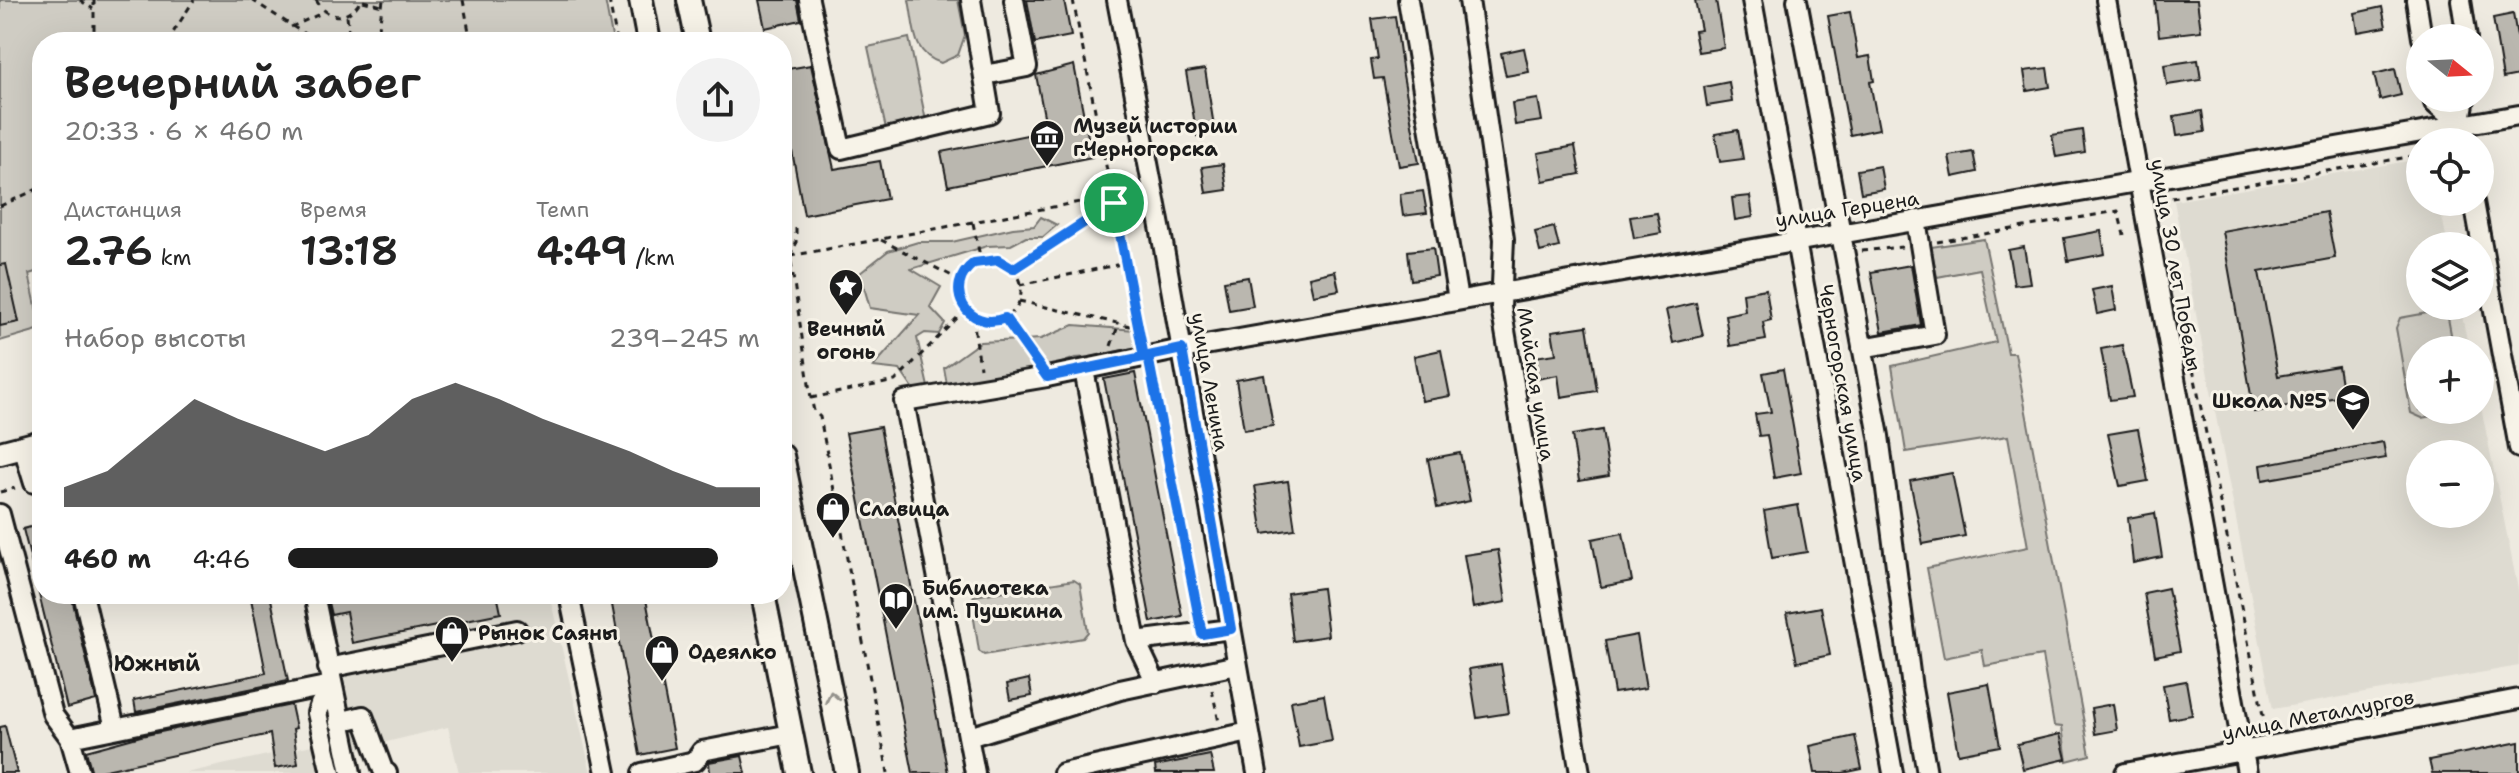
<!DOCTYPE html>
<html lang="ru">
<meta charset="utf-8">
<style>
:root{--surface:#fff;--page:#f2f2f2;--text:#222;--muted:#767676;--accent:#1c1c1c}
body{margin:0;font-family:"Shantell Sans",sans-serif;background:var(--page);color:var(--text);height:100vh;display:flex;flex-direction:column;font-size:30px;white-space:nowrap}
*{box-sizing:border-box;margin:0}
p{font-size:26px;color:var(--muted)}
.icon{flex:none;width:44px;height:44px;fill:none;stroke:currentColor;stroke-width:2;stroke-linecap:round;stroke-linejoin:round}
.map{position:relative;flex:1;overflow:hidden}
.drawer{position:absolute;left:32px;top:32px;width:760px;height:572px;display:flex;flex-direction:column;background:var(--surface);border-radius:32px;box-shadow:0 8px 32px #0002}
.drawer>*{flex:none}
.needle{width:52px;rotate:108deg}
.tools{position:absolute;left:2406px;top:24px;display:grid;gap:16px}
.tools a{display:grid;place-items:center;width:88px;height:88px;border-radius:50%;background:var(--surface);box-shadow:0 8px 32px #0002;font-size:40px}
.pin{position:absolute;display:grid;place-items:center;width:68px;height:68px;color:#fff;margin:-34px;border:4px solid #fff;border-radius:50%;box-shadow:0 2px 8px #0007}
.round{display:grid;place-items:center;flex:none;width:84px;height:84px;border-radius:42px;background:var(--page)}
.head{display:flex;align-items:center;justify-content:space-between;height:136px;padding:0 32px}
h1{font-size:44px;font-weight:600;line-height:60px}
.figures{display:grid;grid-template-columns:repeat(3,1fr);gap:12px;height:136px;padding:8px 32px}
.figures div{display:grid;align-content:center}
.figures b{font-size:40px;font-weight:600}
.figures small{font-size:22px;font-weight:400}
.figures p{font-size:22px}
.chart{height:224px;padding:16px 32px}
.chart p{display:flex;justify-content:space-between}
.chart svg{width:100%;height:144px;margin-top:8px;fill:var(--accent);opacity:.7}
ul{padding:0 32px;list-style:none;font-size:26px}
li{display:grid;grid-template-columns:128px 96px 1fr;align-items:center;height:60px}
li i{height:20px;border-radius:10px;background:var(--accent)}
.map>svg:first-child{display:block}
.built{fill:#dedbd1;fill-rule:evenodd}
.green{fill:#cfccc3;stroke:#767470;stroke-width:2}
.building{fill:#bab7af;stroke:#1c1c1c;stroke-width:2}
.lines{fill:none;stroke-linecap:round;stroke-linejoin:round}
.minor-casing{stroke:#1c1c1c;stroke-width:24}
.major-casing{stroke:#1c1c1c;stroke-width:28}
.path{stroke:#1c1c1c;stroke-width:3;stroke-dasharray:6 6;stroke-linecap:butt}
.minor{stroke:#f7f3e8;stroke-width:18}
.major{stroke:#f7f3e8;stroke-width:22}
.oneway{stroke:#94928c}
.route-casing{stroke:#fff;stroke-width:16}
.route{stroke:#1a73e8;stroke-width:10}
.labels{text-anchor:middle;stroke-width:6;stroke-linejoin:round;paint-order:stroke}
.poi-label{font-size:20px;font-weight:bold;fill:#1c1c1c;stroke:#f7f3e8;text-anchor:start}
.street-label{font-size:20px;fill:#1c1c1c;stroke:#f7f3e8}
.neighbourhood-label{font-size:22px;font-weight:bold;fill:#1c1c1c;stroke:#f7f3e8}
</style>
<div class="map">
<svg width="2519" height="773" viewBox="0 0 2519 773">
<rect width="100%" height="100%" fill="#eeeae0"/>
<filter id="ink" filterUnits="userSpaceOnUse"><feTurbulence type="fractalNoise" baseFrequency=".0125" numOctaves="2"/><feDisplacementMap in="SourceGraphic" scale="16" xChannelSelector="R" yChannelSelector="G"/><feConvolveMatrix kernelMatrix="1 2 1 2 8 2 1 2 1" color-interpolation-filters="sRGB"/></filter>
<g filter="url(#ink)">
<path class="built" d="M 2420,159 L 2420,202 L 2439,202 L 2448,246 L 2420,246 L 2420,306 L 2460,306 L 2469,350 L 2420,350 L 2420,410 L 2480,410 L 2480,402 L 2519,594 L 2519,666 L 2273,709 L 2174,201 ZM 2420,454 L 2480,454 L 2480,514 L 2420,514 Z
M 324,594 L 556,594 L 551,602 L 591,773 L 459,773 L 448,727 L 358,749 Z
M 330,741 L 338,773 L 186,773 Z"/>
<path class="green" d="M 0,0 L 605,0 L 613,42 L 42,42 L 42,270 L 29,274 L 41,329 L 0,341 Z
M 909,0 L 958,0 L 965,35 L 958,55 L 941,63 C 911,53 915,28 909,0 Z
M 909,38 L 926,121 L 886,129 L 868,47 Z
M 1041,217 L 1057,225 L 1043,237 L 1026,237 L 1011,245 L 987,246 L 911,269 L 941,287 L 930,307 L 945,323 L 939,334 L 925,333 L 917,338 L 928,387 L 913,389 L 900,370 L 873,367 L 919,315 L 870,308 L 860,273 L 888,251 L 918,242 L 952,242 L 1013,228 L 1034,226 Z
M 1984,239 L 2008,353 L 2015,353 L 2090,755 L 2067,761 L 2062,727 L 2054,726 L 2042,656 L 1985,666 L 1982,650 L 1944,658 L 1927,568 L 2028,547 L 2008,436 L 1906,452 L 1892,366 L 1996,342 L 1980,269 L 1937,277 L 1931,247 Z
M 2438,311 L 2448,318 L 2454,350 L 2420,350 L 2420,410 L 2461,410 L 2422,418 L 2411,413 L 2396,328 L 2400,318 Z
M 1074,325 L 1135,330 L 1137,347 L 1091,357 L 1075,358 L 1054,366 L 948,390 L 944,368 L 980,342 L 1041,339 Z
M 1074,580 L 1080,584 L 1088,632 L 1083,638 L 984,655 L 979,651 L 971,600 L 974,596 Z"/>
<path class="building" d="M 759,0 L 797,0 L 801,20 L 765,28 Z
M 1027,0 L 1064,0 L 1071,36 L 1035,43 Z
M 1695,0 L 1716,0 L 1724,48 L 1698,52 L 1694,31 L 1701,30 Z
M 2155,0 L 2197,0 L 2201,31 L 2159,36 Z
M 2382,7 L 2386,27 L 2358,32 L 2355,13 Z
M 1850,12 L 1858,58 L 1870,56 L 1874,81 L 1870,82 L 1879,129 L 1850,135 L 1828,16 Z
M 2513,14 L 2519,47 L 2519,75 L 2503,78 L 2493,18 Z
M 1395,16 L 1403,75 L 1419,163 L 1399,166 L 1383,78 L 1374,79 L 1371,60 L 1378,59 L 1372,19 Z
M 1524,48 L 1529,72 L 1506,76 L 1501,53 Z
M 2198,60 L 2201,80 L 2167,85 L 2164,65 Z
M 811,65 L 834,169 L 880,161 L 887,199 L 804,215 L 782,98 L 782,70 Z
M 1074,65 L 1092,157 L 948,186 L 941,152 L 1047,131 L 1036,75 Z
M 2047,68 L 2050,87 L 2027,91 L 2024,71 Z
M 1205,69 L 1215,133 L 1197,136 L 1186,72 Z
M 2395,69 L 2401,95 L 2380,100 L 2374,74 Z
M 1729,82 L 1732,102 L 1707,106 L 1704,87 Z
M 1538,99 L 1542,121 L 1515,125 L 1512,103 Z
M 2202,111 L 2205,132 L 2177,136 L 2174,116 Z
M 1738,130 L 1743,159 L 1720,162 L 1715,134 Z
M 2082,130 L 2085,152 L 2056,157 L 2052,135 Z
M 1575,146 L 1580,174 L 1543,181 L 1538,153 Z
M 1973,152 L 1977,172 L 1953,177 L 1949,156 Z
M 1223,164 L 1227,190 L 1206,193 L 1202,167 Z
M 1880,166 L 1884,189 L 1861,193 L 1857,170 Z
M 1423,191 L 1427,213 L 1403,216 L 1400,194 Z
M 1750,196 L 1753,217 L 1735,220 L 1732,198 Z
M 2326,212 L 2335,258 L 2259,272 L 2278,376 L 2338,366 L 2343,396 L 2254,412 L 2222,231 Z
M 1657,213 L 1661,233 L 1634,238 L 1630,217 Z
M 1554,227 L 1559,247 L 1540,252 L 1535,232 Z
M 2101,231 L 2105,254 L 2068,261 L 2064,238 Z
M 2024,247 L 2030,283 L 2014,285 L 2008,250 Z
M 1433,248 L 1437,276 L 1411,280 L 1408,251 Z
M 6,264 L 19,322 L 0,326 L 0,265 Z
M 1911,265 L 1921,325 L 1882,332 L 1871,272 Z
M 1335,271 L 1339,290 L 1313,295 L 1309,277 Z
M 1248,277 L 1253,306 L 1229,310 L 1224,281 Z
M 2112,286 L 2116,310 L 2097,314 L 2092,290 Z
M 1766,289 L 1771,320 L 1763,322 L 1766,340 L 1730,346 L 1725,315 L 1745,311 L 1743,293 Z
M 1696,303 L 1703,336 L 1673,343 L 1666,310 Z
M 1587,326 L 1597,391 L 1561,397 L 1558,375 L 1537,379 L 1534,357 L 1556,354 L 1552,331 Z
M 2122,345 L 2133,397 L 2110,400 L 2101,349 Z
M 1441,350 L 1450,396 L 1422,401 L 1414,356 Z
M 1783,369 L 1801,473 L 1774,478 L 1767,435 L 1759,436 L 1755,414 L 1771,412 L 1763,373 Z
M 1135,373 L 1182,616 L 1151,622 L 1104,379 Z
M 1264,375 L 1273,426 L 1244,430 L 1236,380 Z
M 880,427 L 886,458 L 948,773 L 913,773 L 846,433 Z
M 2138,429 L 2148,481 L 2120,486 L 2108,434 Z
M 1602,430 L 1609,476 L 1579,481 L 1572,435 Z
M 2383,442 L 2386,458 L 2263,480 L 2261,465 Z
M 1460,453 L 1470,501 L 1437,508 L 1428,459 Z
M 1952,473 L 1965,536 L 1923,544 L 1910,481 Z
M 1288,481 L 1295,529 L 1263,534 L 1255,486 Z
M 1798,505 L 1807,552 L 1772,558 L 1764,511 Z
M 2155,513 L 2162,557 L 2133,563 L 2128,518 Z
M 42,524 L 42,583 L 37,584 L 23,529 Z
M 1623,533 L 1632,581 L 1601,587 L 1592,539 Z
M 1498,550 L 1506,602 L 1473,608 L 1464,555 Z
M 1322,588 L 1328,636 L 1293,641 L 1287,593 Z
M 2168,588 L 2180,651 L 2155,656 L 2144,593 Z
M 39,594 L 71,594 L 96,700 L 67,708 Z
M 250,594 L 270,594 L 288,681 L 136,712 L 134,700 L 266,673 Z
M 326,594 L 497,594 L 501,613 L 352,643 L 346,612 L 331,615 Z
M 610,594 L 645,594 L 675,748 L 640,755 Z
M 1821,607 L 1830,655 L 1797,662 L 1787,613 Z
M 1637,635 L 1646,688 L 1614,693 L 1605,641 Z
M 1501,664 L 1509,713 L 1477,718 L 1469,669 Z
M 1029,679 L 1032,696 L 1010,700 L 1007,684 Z
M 2186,681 L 2192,715 L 2169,719 L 2163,685 Z
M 1989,684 L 2000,746 L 1958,754 L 1947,692 Z
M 1324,695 L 1332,741 L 1299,747 L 1291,701 Z
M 2113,704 L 2117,730 L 2095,734 L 2091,708 Z
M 291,705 L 296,728 L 293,729 L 298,764 L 275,768 L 270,734 L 92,773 L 86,751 L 141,736 Z
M 5,726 L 17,773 L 0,773 L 0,727 Z
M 2060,734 L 2066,759 L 2023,769 L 2017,744 Z
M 1855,736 L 1862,769 L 1843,773 L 1815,773 L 1810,746 Z
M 2519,742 L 2519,773 L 2432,773 L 2429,760 Z
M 1210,755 L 1214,773 L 1156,773 L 1155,766 Z
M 742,756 L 746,773 L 710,773 L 709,762 Z"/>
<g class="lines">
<g class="minor-casing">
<path id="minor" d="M 809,0 L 841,149 L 990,113 L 971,0
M 1117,0 L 1161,232 L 1257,773
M 1408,0 L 1458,300
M 1469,0 L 1504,239 L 1501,307 L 1580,773
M 1752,0 L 1893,773
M 1797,0 L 1879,436 L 1912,688 L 1927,773
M 2106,0 L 2247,773
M 2416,0 L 2422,38
M 2461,0 L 2467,38
M 984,75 L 1027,67 L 1014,0
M 2433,98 L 2434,103 L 2460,125 L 2463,142
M 2460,125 L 2465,98
M 2474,202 L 2519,448
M 1862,348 L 1935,335 L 1916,220
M 1084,370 L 1136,641 L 1156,683
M 23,447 L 34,483
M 0,514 L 53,715 L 70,738 L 80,773
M 83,594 L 115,728
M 314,594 L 351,773
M 574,594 L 571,604 L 606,773
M 1136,641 L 1231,629
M 328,668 L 517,630
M 339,722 L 363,716 L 383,770 L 387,773
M 969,737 L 1120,690 L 1237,665
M 70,738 L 331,685
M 331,773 L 317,713 L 320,704 L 334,699
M 642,773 L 695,761 L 702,751 L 791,734
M 975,773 L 904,401 L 1047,377 L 1182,349 L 2519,115
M 1063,773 L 1249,732
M 2125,773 L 2519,699"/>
</g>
<g class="major-casing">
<path id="major" d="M 641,0 L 649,42
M 689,0 L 698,42
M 0,453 L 42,442
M 782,456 L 847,773
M 763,594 L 799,773"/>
</g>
<path class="path" d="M 80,0 L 93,9
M 94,0 L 94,42
M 252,0 L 317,42
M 316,0 C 328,21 349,21 361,0
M 463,0 L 471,42
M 609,0 L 617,42
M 1073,0 L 1141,341
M 363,1 L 382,6
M 347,16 L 350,42
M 291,27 L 324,12
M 167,42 L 194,0
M 377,42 L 383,0
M 2160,200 L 2420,155
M 0,206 L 42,187
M 973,223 L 981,261
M 796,228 L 796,244 L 790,256 L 811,398 L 814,411 L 820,417 L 888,773
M 881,240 L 960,280
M 1937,242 L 2118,211 L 2124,235
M 1861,251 L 1902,247
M 790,256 L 1112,196
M959 291a31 31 0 1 1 62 0a31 31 0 1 1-62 0Z
M 1013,269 L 1114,203
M 1020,285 L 1126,263
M 1019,301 L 1139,328
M 973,317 L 980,368
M 1005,318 L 1035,361
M 1111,346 L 1119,323
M 2193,369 L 2266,730
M 1151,372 L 1198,616
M 811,398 L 895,381 L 964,311
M 0,492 L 15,488
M 1212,690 L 1219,722"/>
<use href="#minor" class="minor"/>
<use href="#major" class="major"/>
</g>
<defs><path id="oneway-chevron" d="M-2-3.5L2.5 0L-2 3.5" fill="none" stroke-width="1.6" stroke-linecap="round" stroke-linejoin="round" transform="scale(2)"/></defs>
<use class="oneway" href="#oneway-chevron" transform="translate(832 697) rotate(-102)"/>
</g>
<g class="lines" filter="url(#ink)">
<g class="route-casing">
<path id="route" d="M 1114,203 L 1013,269 L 998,260 L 974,263 C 941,287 968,333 1005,318 L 1047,377 L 1148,356 L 1202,634 L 1231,629 L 1182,349 L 1144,357 L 1114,203"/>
</g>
<use href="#route" class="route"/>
</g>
<defs>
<g id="museum-pin" transform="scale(1.8)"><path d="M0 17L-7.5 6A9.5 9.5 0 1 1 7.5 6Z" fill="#1c1c1c" stroke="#f7f3e8"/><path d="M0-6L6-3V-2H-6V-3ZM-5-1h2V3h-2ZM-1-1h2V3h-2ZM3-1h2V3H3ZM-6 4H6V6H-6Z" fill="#fff"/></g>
<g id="sight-pin" transform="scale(1.8)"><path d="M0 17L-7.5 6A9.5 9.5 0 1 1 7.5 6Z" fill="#1c1c1c" stroke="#f7f3e8"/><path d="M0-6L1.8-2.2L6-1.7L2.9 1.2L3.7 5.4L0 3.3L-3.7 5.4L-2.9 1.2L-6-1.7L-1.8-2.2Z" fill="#fff"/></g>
<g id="school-pin" transform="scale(1.8)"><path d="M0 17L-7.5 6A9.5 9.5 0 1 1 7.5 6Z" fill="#1c1c1c" stroke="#f7f3e8"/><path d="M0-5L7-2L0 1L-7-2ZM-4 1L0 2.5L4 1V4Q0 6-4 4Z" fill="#fff"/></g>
<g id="shop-pin" transform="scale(1.8)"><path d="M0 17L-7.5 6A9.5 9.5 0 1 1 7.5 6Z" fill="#1c1c1c" stroke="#f7f3e8"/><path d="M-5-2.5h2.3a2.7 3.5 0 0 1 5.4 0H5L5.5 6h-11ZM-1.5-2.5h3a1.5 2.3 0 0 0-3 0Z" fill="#fff"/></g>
<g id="library-pin" transform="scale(1.8)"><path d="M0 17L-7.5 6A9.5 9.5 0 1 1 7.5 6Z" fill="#1c1c1c" stroke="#f7f3e8"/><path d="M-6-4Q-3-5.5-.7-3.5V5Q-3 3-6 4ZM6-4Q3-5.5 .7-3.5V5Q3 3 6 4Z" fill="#fff"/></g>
</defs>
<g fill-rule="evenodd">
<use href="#museum-pin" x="1047" y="137"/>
<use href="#sight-pin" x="846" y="286"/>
<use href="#school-pin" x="2353" y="401"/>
<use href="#shop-pin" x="833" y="509"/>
<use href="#library-pin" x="896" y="600"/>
<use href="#shop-pin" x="452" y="633"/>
<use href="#shop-pin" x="662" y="652"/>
</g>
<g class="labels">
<g class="poi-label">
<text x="1073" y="133">Музей истории<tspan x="1073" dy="23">г.Черногорска</tspan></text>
<text x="846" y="336" text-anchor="middle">Вечный<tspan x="846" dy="23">огонь</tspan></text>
<text x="2327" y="408" text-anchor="end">Школа №5</text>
<text x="859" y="516">Славица</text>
<text x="922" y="595">Библиотека<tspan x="922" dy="23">им. Пушкина</tspan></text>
<text x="478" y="640">Рынок Саяны</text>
<text x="688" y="659">Одеялко</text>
</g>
<g class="street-label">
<text transform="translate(1847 209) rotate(-9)" y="7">улица Герцена</text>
<text transform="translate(2176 265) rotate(80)" y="7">улица 30 лет Победы</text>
<text transform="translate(1210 382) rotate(80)" y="7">улица Ленина</text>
<text transform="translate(1843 383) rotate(80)" y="7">Черногорская улица</text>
<text transform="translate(1536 384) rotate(81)" y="7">Майская улица</text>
<text transform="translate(2318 715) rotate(-11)" y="7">улица Металлургов</text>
</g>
<g class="neighbourhood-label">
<text x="157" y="671">Южный</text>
</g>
</g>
</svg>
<div class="tools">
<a><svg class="needle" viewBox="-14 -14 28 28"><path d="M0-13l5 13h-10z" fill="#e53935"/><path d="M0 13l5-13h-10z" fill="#767676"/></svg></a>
<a><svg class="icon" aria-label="locate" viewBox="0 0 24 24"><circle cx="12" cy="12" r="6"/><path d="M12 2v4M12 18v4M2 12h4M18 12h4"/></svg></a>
<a><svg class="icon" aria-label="layers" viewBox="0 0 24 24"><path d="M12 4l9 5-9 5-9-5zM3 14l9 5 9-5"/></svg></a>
<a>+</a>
<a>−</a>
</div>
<div class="pin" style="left:1114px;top:203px;background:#1e9e55"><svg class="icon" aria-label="arrive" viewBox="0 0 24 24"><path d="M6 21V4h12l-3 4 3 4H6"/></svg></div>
<section class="drawer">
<div class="head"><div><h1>Вечерний забег</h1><p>20:33 · 6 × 460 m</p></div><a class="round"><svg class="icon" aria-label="share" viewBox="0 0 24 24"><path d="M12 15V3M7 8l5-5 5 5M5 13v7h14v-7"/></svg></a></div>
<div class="figures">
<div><p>Дистанция</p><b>2.76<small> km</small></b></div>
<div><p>Время</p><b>13:18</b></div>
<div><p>Темп</p><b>4:49<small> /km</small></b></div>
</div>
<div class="chart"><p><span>Набор высоты</span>239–245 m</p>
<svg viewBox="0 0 160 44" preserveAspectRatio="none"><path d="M0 44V38L10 33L20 22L30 11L40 17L50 22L60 27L70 22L80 11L90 6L100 11L110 17L120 22L130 27L140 33L150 38L160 38V44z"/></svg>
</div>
<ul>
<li><b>460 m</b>4:46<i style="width:91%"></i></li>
</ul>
</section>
</div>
